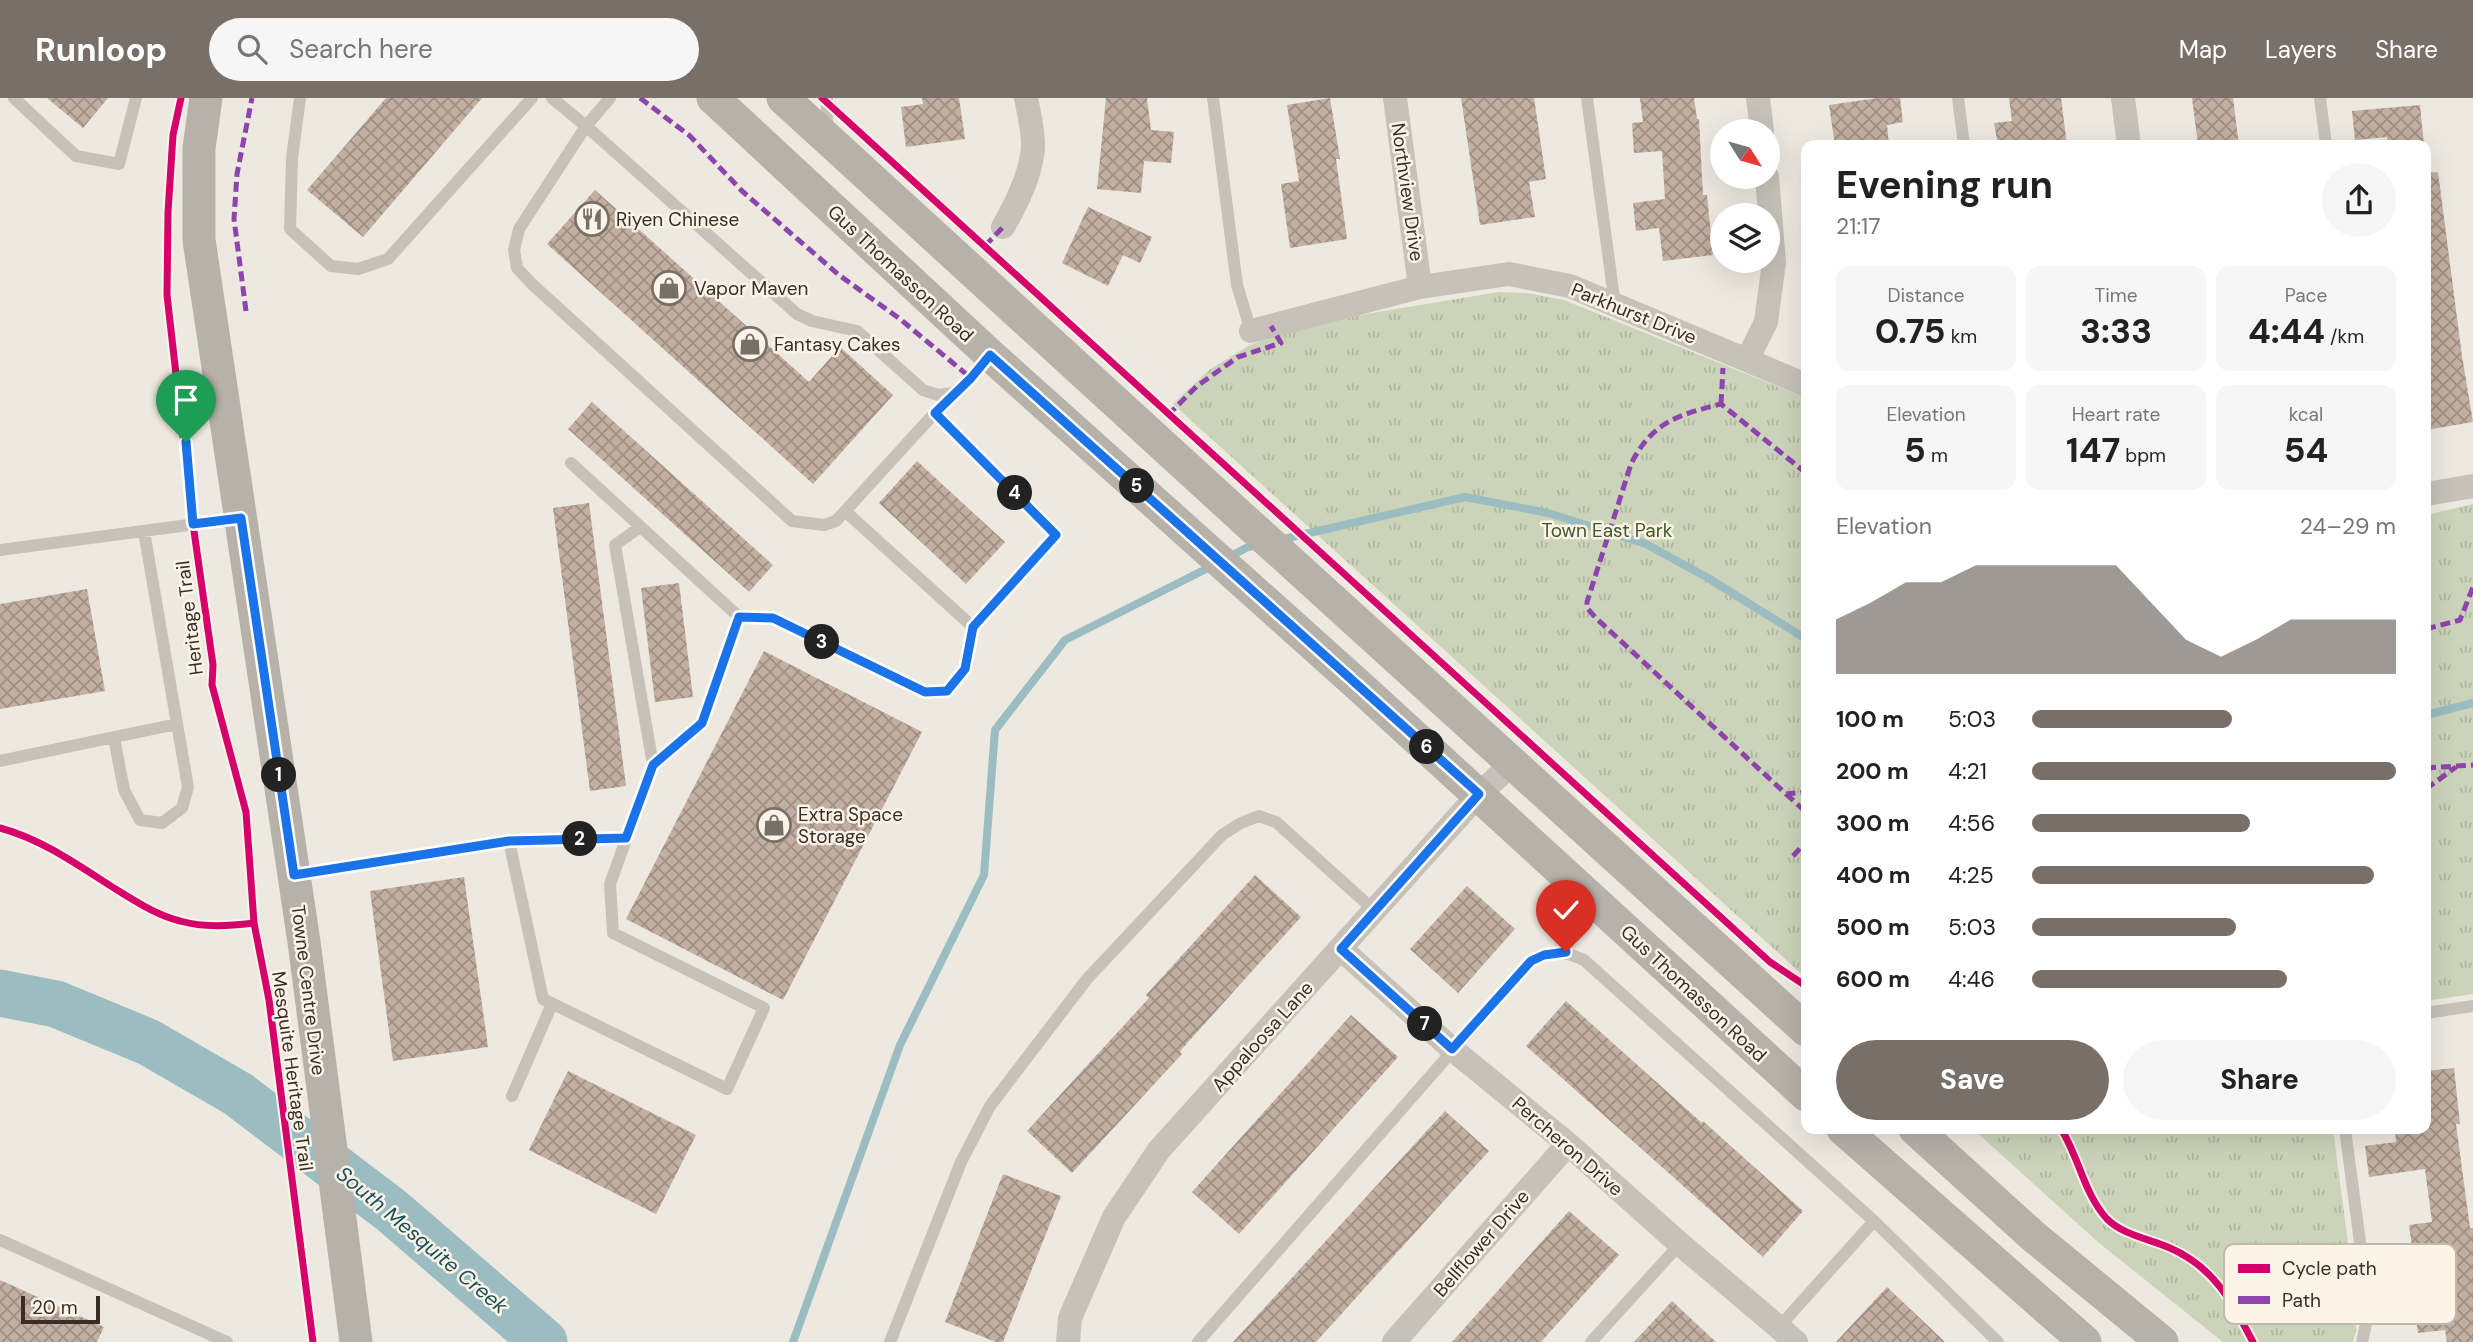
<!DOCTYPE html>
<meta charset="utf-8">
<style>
:root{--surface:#fff;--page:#f6f6f6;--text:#222;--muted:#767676;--accent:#776f68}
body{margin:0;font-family:"DM Sans",sans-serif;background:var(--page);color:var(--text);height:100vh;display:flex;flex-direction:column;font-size:26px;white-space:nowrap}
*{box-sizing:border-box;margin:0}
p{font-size:23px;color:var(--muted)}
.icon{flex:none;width:38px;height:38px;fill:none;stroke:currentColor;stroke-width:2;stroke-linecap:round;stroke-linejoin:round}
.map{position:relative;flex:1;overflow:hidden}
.sheet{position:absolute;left:1801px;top:42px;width:630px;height:994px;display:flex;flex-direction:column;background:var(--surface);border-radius:14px;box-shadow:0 7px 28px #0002}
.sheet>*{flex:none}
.needle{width:46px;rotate:127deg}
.buttons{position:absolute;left:1710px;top:21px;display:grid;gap:14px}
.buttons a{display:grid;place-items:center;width:70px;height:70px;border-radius:50%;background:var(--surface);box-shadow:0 7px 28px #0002;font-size:35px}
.scale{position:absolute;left:21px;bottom:18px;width:79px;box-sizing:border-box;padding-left:7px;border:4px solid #382e27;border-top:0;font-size:19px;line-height:24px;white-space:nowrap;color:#382e27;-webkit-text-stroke:5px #fbf4e7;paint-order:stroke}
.pin{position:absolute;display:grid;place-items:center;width:60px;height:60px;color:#fff;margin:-72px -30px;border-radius:50% 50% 50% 0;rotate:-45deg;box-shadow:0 0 7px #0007}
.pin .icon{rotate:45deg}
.km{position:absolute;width:35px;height:35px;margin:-18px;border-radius:50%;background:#222;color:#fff;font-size:19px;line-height:35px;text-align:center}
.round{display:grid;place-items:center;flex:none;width:74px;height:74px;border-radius:37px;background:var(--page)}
.headline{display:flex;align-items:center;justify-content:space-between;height:119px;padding:0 35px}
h1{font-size:38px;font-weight:700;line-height:52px}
.stats{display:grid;grid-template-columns:repeat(3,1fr);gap:10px;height:119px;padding:7px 35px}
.stats div{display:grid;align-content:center;border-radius:14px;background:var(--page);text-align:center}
.stats b{font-size:35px;font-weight:700}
.stats small{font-size:19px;font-weight:400}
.stats p{font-size:19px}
.chart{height:196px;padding:14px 35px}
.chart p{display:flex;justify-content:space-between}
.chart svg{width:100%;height:126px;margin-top:7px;fill:var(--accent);opacity:.7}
.button{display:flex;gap:14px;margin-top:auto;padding:14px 35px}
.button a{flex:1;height:80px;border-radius:42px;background:var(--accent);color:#fff;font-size:28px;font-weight:700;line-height:80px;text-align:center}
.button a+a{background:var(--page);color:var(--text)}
ul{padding:0 35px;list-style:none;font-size:23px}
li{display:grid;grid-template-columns:112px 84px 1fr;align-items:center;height:52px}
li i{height:18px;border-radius:9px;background:var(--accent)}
header{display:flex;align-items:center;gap:42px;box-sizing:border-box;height:98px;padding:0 35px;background:var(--accent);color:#fff}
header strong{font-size:33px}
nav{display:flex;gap:38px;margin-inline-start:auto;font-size:24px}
.search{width:490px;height:63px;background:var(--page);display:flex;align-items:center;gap:18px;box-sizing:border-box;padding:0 24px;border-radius:38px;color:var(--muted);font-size:26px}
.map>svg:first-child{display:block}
.park{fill:url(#park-tufts)}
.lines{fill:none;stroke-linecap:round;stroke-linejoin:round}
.stream{stroke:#9bbcc0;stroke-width:8}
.river{stroke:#9bbcc0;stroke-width:47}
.building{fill:url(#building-cross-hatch)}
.lane{stroke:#c7c1b9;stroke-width:12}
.street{stroke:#c7c1b9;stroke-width:24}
.secondary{stroke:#b7b1aa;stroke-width:33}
.quiet{stroke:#8e44ad;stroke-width:5;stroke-dasharray:10 5;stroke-linecap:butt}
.cycleway-casing{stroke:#fbf4e7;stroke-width:11}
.cycleway{stroke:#d6006c;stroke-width:7}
.route-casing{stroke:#fff;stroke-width:14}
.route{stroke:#1a73e8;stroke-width:9}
.labels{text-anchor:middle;stroke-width:5;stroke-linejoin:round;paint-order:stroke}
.street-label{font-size:19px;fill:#382e27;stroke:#fbf4e7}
.poi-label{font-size:19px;fill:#382e27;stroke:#fbf4e7;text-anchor:start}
.park-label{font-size:19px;fill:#415729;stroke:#fbf4e7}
.water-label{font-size:21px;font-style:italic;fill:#1a4f5c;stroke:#fbf4e7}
.key{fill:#fbf4e7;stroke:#c0b9ad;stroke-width:2}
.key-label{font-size:19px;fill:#382e27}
</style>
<header>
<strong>Runloop</strong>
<div class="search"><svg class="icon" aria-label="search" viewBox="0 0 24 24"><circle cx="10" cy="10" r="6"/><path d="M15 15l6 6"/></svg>Search here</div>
<nav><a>Map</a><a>Layers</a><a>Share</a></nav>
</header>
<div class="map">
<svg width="2473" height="1244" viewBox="0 0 2473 1244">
<defs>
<pattern id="park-tufts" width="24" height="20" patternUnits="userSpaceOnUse" patternTransform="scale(1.75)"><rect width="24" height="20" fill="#cbd4b9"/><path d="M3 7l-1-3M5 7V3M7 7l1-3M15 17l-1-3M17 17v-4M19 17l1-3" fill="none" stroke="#afb69f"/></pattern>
<pattern id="building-cross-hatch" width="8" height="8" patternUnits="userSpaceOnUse" patternTransform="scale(1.75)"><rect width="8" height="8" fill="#c2afa1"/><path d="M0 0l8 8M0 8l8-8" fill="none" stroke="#9f8f83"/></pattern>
</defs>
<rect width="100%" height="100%" fill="#ede9e0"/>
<path class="park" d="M 1499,194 L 1527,195 L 1564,202 L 1806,300 L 1806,880 L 1173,306 L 1209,272 L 1248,248 L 1287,233 L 1336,221 Z
M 2473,406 L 2473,896 L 2426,903 L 2426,417 Z
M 1973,1031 L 2333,1031 L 2356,1206 L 2356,1232 L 2353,1244 L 2223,1244 L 2099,1145 Z"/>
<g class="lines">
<path class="stream" d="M 1279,442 L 1465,399 L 1548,415 L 1646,446 L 1708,480 L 1806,541
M 1227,460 L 1248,449 L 1260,447
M 2426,617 L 2473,605
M 793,1244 L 900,947 L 984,777 L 995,632 L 1065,542 L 1212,468"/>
<path class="river" d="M 0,895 L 56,906 L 148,944 L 238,996 L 392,1113 L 544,1244"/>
</g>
<path class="building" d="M 47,0 L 108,0 L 83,30 Z
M 386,0 L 482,0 L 363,139 L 307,92 Z
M 922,0 L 959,0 L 965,41 L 906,49 L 901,9 L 923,6 Z
M 1106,0 L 1147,0 L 1151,32 L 1174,34 L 1171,65 L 1144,63 L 1141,95 L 1097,91 Z
M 1330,0 L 1340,61 L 1336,61 L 1347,141 L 1290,150 L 1281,86 L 1299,83 L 1287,7 Z
M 1461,0 L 1534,0 L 1546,81 L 1529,84 L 1535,119 L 1480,127 Z
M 1640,0 L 1694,0 L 1697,21 L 1699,21 L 1703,97 L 1707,97 L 1713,157 L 1663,163 L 1659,130 L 1636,133 L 1633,105 L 1665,101 L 1662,53 L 1634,55 L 1632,25 L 1643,24 Z
M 1878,0 L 1900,0 L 1903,24 L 1887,27 L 1889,47 L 1835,47 L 1829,7 Z
M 2009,0 L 2061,0 L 2067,47 L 1998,47 L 1994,25 L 2012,23 Z
M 2192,0 L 2233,0 L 2239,47 L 2198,47 Z
M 2420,7 L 2424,47 L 2387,47 L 2387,39 L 2355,42 L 2352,13 Z
M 2438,74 L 2462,258 L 2473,324 L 2426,332 L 2426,302 L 2429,301 L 2426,279 L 2426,75 Z
M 595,92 L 809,284 L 840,249 L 893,297 L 813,386 L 547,146 Z
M 1088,109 L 1152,139 L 1140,165 L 1123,157 L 1108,188 L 1062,165 Z
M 592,304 L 773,467 L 749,494 L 568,331 Z
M 917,363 L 1005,444 L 966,486 L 879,405 Z
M 589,405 L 626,688 L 590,693 L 553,410 Z
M 679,485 L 693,599 L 655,604 L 641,490 Z
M 87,491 L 105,593 L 0,611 L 0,506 Z
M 764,553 L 922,634 L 783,902 L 626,821 Z
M 1255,777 L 1301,819 L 1180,953 L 1182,956 L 1072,1075 L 1027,1033 L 1149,900 L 1146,897 Z
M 464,779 L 488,949 L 393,963 L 370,793 Z
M 1467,788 L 1515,831 L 1458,895 L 1410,851 Z
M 1566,903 L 1702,1025 L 1703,1023 L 1803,1113 L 1763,1159 L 1526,948 Z
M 1351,917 L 1398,959 L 1239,1136 L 1192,1094 Z
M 2454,970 L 2460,1026 L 2456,1026 L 2470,1130 L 2473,1130 L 2473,1244 L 2447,1244 L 2445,1232 L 2418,1235 L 2414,1207 L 2448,1202 L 2441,1152 L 2413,1156 L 2409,1127 L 2432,1124 L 2425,1071 L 2369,1079 L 2365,1048 L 2396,1044 L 2395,1031 L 2426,1031 L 2426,973 Z
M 568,973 L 696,1037 L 656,1116 L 529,1052 Z
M 1445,1013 L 1489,1053 L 1316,1244 L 1233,1244 Z
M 1003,1076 L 1061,1098 L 1003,1244 L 996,1244 L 945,1224 Z
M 1569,1113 L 1619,1157 L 1541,1244 L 1452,1244 Z
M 0,1182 L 104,1229 L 97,1244 L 0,1244 Z
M 1887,1189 L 1945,1244 L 1836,1244 Z
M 1672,1203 L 1716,1244 L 1634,1244 Z"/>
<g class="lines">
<path class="lane" d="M 14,0 L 76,58 L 119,66 L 136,0
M 300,0 L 292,60 L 290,131 L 331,168 L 358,171 L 388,161 L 532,0
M 552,0 L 586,28 L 519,131 L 514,152 L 517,170 L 532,186 L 792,423 L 824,427 L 836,423 L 953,295
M 610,0 L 586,28 L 797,216 L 812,223 L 857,233 L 923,292 L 938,297 L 953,295 L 971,280 L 990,257
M 827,0 L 827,35
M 1213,0 L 1237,187 L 1251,233
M 1587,0 L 1615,207
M 1958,0 L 1964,47
M 2320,0 L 2326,47
M 571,365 L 739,519 L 773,520 L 925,594 L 947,593 L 965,571 L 973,529
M 845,413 L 973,529 L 1056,437 L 935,315
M 0,452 L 241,420
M 114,640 L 124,692 L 140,722 L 162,725 L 182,710 L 188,689 L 177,626
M 0,663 L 177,626 L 144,433
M 653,667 L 702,625 L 739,519
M 626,740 L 509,743 L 543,901 L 727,991 L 764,910 L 613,835 L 610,786 L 653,667 L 615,447 L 640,429
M 295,777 L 509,743
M 2426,915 L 2473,908
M 512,998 L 552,906
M 2345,1031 L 2369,1212 L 2362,1244
M 0,1142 L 227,1244
M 1779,1229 L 1874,1123
M 890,1244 L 961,1064 L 990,1008 L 1087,881 L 1222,737 L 1241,725 L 1259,718 L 1276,724 L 1375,813
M 1198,1244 L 1531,863 C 1553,853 1562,852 1584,862 L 1874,1123 L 1998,1244
M 1591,1244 L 1680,1146"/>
<path class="street" d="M 1395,0 L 1420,189
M 1758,0 L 1762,33
M 2123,0 L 2129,47
M 1003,129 C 1017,105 1030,79 1033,51 C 1034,35 1029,16 1026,0
M 1251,233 L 1420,189 L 1509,176 L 1570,188 L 1806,287
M 1747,262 L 1766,224 L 1774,164 L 1767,79
M 2426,396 L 2473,388
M 1341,851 L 1452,951 L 1568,1046 L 1680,1146 L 1796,1244
M 1068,1244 L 1070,1220 L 1114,1119 L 1159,1052 L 1479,696 L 1511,667
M 1394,1244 L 1568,1046"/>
<path class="secondary" d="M 206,0 L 199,50 L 199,142 L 304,844 L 356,1244
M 713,0 L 990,257 L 1357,586 L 1806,997
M 783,0 C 1123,312 1464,622 1806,932
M 1843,1031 L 2085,1244
M 1915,1031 L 2033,1138 L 2162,1244"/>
<path class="quiet" d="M 640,0 L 690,38 L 742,93 L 839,177 L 900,221 L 971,280
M 985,148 L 1003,129
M 246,213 L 234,121 L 237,76 L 252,0
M 1721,306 L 1723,270
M 1168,317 L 1197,288 L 1238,259 L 1281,245 L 1271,228
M 1806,375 L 1721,306 C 1678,317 1652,324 1631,366 L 1587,504 L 1587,510 L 1596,520 L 1786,696 L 1806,694
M 2426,531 L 2460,522 L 2473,489
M 2426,670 L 2473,667
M 2426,691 L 2456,669
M 1786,696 L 1806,714
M 1793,758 L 1806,744"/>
<g class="cycleway-casing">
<path id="cycleway" d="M 181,0 L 173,37 L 168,114 L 167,197 L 193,426 L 213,567 L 212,587 L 246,714 L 254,825
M 822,0 L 1770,864 L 1806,888
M 0,730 C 45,742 83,771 122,795 C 140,806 159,818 180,823 C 205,830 229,828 254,825 L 269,902 L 313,1244
M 2061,1031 C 2079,1059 2084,1096 2107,1121 C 2123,1137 2150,1141 2170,1150 C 2214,1169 2232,1204 2253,1244"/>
</g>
<use href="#cycleway" class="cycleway"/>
</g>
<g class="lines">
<g class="route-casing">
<path id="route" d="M 186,344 L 193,426 L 241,420 L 294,777 L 509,743 L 626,740 L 653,667 L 702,625 L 739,519 L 773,520 L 925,594 L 947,593 L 965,571 L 973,529 L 1056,437 L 935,315 L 971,280 L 990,257 L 1479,696 L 1341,851 L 1452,951 L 1531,863 L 1544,857 L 1566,854"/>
</g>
<use href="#route" class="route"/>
</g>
<defs>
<g id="restaurant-ring" transform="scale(1.75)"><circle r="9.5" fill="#fbf4e7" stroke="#776f68" stroke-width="1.5"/><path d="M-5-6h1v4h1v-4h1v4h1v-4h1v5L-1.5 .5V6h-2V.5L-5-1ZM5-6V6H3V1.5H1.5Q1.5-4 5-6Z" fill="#776f68"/></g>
<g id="shop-ring" transform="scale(1.75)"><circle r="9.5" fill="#fbf4e7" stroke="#776f68" stroke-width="1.5"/><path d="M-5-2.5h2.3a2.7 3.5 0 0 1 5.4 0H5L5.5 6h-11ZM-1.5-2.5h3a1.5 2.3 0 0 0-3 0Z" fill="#776f68"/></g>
</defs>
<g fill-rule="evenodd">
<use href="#restaurant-ring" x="592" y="121"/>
<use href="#shop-ring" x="669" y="190"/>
<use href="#shop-ring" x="750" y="246"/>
<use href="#shop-ring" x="774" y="727"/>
</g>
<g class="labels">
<g class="street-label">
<text transform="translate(1408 94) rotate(82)" y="7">Northview Drive</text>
<text transform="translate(901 175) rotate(43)" y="7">Gus Thomasson Road</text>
<text transform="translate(1634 215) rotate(22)" y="7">Parkhurst Drive</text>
<text transform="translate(189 520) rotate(-97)" y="7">Heritage Trail</text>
<text transform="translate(309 892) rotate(83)" y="7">Towne Centre Drive</text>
<text transform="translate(1694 895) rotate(43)" y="7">Gus Thomasson Road</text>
<text transform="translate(1262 938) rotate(-48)" y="7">Appaloosa Lane</text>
<text transform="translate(293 973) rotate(82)" y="7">Mesquite Heritage Trail</text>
<text transform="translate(1568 1048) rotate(41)" y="7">Percheron Drive</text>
<text transform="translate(1481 1145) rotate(-49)" y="7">Bellflower Drive</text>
</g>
<g class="poi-label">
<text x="616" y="128">Riyen Chinese</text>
<text x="694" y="197">Vapor Maven</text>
<text x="774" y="253">Fantasy Cakes</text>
<text x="798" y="723">Extra Space<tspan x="798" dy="22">Storage</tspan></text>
</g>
<g class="park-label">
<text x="1607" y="439">Town East Park</text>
</g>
<g class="water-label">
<text transform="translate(422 1142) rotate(40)" y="7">South Mesquite Creek</text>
</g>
</g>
<rect x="2224" y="1146" width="232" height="80" rx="10" class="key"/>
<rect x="2238" y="1166" width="32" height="9" fill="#d6006c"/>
<rect x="2238" y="1198" width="32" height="8" fill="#8e44ad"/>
<g class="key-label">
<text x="2282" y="1177">Cycle path</text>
<text x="2282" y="1209">Path</text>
</g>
</svg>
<div class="buttons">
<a><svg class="needle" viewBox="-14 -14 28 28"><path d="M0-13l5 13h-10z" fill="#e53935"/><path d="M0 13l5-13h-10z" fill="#767676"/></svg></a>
<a><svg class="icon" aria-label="layers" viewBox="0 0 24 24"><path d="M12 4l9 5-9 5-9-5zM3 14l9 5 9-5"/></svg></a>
</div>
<div class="scale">20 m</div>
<div class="pin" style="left:186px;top:344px;background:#1e9e55"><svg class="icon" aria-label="arrive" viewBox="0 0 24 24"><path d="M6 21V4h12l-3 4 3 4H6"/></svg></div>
<div class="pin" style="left:1566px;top:854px;background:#d93025"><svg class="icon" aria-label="check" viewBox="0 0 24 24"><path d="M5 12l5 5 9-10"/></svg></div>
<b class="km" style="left:279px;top:677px">1</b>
<b class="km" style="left:580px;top:741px">2</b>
<b class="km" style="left:822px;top:544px">3</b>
<b class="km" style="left:1015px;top:395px">4</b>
<b class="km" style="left:1137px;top:388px">5</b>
<b class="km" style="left:1427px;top:649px">6</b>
<b class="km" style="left:1425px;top:926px">7</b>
<section class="sheet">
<div class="headline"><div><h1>Evening run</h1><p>21:17</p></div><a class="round"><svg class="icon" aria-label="share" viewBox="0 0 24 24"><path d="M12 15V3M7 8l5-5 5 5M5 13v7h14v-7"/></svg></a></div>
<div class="stats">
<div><p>Distance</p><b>0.75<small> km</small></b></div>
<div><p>Time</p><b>3:33</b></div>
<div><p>Pace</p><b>4:44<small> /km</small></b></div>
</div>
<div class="stats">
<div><p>Elevation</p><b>5<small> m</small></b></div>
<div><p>Heart rate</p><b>147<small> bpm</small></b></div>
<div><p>kcal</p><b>54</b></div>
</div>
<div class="chart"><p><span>Elevation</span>24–29 m</p>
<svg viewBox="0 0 160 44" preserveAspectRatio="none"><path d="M0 44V25L10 19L20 12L30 12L40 6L50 6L60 6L70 6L80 6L90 19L100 32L110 38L120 32L130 25L140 25L150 25L160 25V44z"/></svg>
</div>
<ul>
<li><b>100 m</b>5:03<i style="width:55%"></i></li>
<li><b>200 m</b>4:21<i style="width:100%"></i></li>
<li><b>300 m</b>4:56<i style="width:60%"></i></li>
<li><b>400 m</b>4:25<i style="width:94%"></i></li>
<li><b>500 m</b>5:03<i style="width:56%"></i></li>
<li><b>600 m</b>4:46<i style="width:70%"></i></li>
</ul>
<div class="button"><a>Save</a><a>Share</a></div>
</section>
</div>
